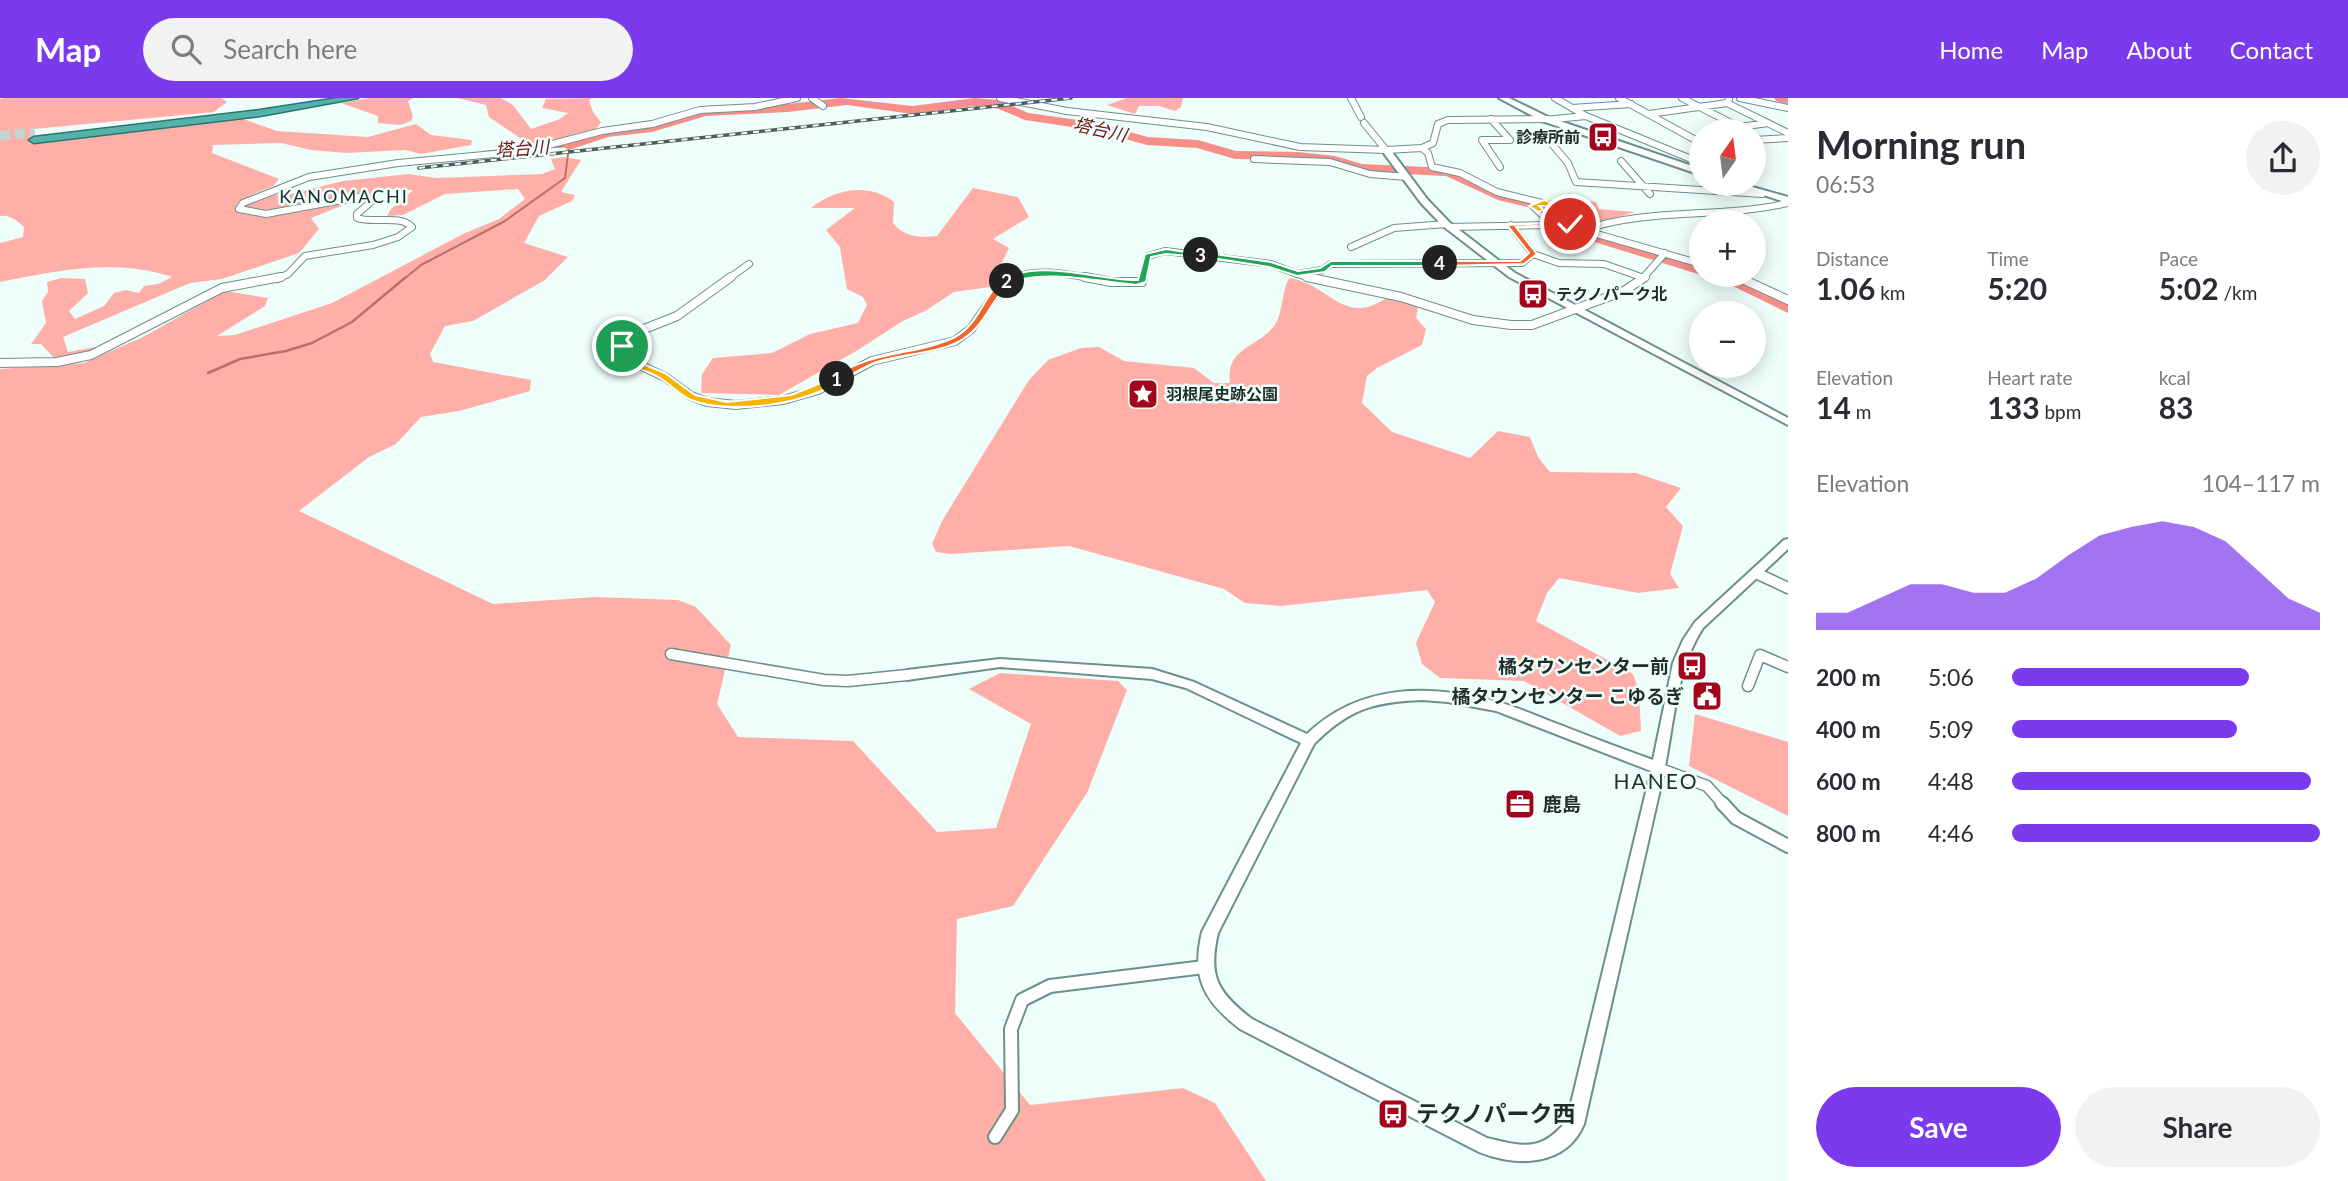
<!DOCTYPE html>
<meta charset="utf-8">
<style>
:root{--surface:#fff;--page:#f2f2f3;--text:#2b2b33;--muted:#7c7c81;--accent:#7c3aed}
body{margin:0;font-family:Lato,"Noto Sans JP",sans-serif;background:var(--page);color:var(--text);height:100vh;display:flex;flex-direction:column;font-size:26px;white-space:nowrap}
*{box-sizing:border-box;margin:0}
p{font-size:23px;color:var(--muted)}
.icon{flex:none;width:38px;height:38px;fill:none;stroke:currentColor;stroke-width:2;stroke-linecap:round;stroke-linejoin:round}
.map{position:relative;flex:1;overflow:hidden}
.side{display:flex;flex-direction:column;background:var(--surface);width:560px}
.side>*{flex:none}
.needle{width:46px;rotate:14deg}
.fabs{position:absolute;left:1689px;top:21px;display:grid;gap:14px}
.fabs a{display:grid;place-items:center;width:77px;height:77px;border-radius:50%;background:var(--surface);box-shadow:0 4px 18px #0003;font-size:35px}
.pin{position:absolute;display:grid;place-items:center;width:60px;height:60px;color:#fff;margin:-30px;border:4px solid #fff;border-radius:50%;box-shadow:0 2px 7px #0007}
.km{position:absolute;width:35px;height:35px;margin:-18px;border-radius:50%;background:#222;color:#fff;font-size:19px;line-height:35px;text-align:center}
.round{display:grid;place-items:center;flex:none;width:74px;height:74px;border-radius:37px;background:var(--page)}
.summary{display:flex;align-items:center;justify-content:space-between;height:119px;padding:0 28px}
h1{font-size:38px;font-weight:700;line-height:52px}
.stats{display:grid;grid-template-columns:repeat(3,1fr);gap:10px;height:119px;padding:7px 28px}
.stats div{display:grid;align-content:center}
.stats b{font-size:30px;font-weight:700}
.stats small{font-size:19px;font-weight:400}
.stats p{font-size:19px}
.chart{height:196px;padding:14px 28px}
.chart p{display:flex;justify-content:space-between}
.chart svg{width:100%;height:126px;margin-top:7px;fill:var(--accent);opacity:.7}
.action{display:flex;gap:14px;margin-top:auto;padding:14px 28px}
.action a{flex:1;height:80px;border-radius:42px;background:var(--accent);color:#fff;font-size:28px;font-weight:700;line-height:80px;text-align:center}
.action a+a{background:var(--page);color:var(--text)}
ul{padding:0 28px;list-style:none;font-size:23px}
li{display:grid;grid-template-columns:112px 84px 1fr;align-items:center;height:52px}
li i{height:18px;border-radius:9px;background:var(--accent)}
header{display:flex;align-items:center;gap:42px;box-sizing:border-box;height:98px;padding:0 35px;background:var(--accent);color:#fff}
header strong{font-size:33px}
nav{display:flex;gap:38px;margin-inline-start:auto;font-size:24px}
.search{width:490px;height:63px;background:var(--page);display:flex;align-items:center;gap:18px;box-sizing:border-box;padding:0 24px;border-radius:38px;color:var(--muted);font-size:26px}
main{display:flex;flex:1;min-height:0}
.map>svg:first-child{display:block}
.green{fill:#ffafa8}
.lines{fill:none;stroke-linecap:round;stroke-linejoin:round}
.stream-far1{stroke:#b7716c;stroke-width:2}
.stream{stroke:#b7716c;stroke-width:2.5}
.river{fill:#f88e88;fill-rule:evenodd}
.trunk-tunnel{stroke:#c4d4d1;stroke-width:10;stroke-dasharray:10 5;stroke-linecap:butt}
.minor-far3-casing{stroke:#6b918b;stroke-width:8}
.minor-far2-casing{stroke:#6b918b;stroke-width:10}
.minor-far1-casing{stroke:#6b918b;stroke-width:13}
.minor-casing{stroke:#6b918b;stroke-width:16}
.tertiary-casing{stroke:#6b918b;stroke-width:4}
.secondary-casing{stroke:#6b918b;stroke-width:4}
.trunk-casing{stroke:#27776f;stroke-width:3}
.minor-far3{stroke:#fff;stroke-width:6}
.minor-far2{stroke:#fff;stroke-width:8}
.minor-far1{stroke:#fff;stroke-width:10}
.minor{stroke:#fff;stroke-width:12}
.tertiary{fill:#fff;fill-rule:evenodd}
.secondary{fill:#fff;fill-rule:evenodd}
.trunk{fill:#56b2a8;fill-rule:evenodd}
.rail-casing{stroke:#4d5d5a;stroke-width:3.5}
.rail{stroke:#eefefb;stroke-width:2;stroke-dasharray:6;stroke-linecap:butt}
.split-1{fill:#f5b400;stroke:#fff;stroke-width:2}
.split-2{fill:#f0652b;stroke:#fff;stroke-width:2}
.split-3{fill:#22a559;stroke:#fff;stroke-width:2}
.split-4{fill:#22a559;stroke:#fff;stroke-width:2}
.split-5{fill:#f0652b;stroke:#fff;stroke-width:2}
.split-6{fill:#f5b400;stroke:#fff;stroke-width:2}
.labels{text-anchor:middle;stroke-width:5;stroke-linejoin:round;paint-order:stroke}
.far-poi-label{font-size:16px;font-weight:bold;fill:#1e2e2b;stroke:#eefefb;text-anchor:start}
.far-water-label{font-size:18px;font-style:italic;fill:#731519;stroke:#eefefb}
.far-neighbourhood-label{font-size:18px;letter-spacing:2px;fill:#1e2e2b;stroke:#eefefb}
.poi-label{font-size:19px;font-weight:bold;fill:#1e2e2b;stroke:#eefefb;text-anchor:end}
.neighbourhood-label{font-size:21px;letter-spacing:2px;fill:#1e2e2b;stroke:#eefefb}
.near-poi-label{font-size:23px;font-weight:bold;fill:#1e2e2b;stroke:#eefefb;text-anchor:start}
</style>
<header>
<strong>Map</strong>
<div class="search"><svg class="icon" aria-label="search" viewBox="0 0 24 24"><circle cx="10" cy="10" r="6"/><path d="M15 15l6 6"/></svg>Search here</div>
<nav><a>Home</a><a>Map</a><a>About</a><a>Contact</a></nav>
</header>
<main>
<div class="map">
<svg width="1788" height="1083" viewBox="0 0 1788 1083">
<rect width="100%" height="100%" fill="#eefefb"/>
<path class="green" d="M 4,0 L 221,0 L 227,4 L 214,14 L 34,31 L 32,44 L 243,21 L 277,33 L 368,39 L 416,26 L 431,37 L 472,42 L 471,47 L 421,56 L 405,52 L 346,55 L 311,52 L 281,45 L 213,47 L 212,55 L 279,81 L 273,88 L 248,98 L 290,96 L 343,83 L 409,76 L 436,80 L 542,76 L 555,71 L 551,61 L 563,59 L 581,62 L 561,94 L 575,97 L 572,103 L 539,118 L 524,145 L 568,159 L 545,182 L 473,223 L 445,228 L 430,256 L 433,264 L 531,282 L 530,293 L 459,313 L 421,319 L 396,346 L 369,359 L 299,413 L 493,506 L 596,499 L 678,502 L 696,509 L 731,547 L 717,606 L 738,639 L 853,643 L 937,734 L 996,730 L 1031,626 L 969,591 L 1000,575 L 1118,583 L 1127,592 L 1087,695 L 1013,808 L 957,821 L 955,915 L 1030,1007 L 1183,990 L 1215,1005 L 1266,1083 L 0,1083 L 0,271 L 84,265 L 143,239 L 225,193 L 268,200 L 265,208 L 217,238 L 235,237 L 332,205 L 463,136 L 499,121 L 525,101 L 518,91 L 445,96 L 403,117 L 387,118 L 391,111 L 413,92 L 384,91 L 311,120 L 319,131 L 299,155 L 222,181 L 190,185 L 63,239 L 68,254 L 96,249 L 80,258 L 55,261 L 41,246 L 31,246 L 46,225 L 42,203 L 48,194 L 47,184 L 61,180 L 85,181 L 88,195 L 69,213 L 75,221 L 104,208 L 114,195 L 126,192 L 139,195 L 144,188 L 158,186 L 172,179 C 115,160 57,173 0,184 L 0,145 L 23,139 L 24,129 C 18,123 9,116 0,118 L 0,1 Z
M 370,0 L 414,0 L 408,3 L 413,18 L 411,23 L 400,27 L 378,25 L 378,18 L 341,5 Z
M 457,0 L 501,0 L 513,7 L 531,31 L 560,21 L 568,15 L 542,10 L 546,1 L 592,0 L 589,2 L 593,14 L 601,24 L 595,33 L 514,53 L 521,49 L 523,42 L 489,19 L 486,7 Z
M 1127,0 L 1183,0 L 1181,9 L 1175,13 L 1159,8 L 1139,8 L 1135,16 L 1107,7 Z
M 973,90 L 1018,99 L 1029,119 L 993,141 L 1009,150 L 990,189 L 954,194 L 925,213 L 901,224 L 858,252 L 779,297 L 701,295 L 702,276 L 713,260 L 772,255 L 810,236 L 858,225 L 867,207 L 863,199 L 847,191 L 840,149 L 826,132 L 855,110 L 811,110 C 835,91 868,84 894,104 L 893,125 C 904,139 920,140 937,138 Z
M 1584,103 L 1596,104 L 1599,111 L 1635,114 C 1604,122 1579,140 1557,106 L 1584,109 Z
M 1289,180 C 1332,186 1343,232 1391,197 L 1403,199 L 1418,210 L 1416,220 L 1426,231 L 1422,247 L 1377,270 L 1367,278 L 1362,305 L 1392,334 L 1470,360 L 1498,333 L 1530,339 L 1538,359 L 1550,374 L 1636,375 L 1681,390 L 1666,409 L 1683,428 L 1670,476 L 1679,490 L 1638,495 L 1559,480 L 1547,495 L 1536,523 L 1633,576 L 1639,593 L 1641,633 L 1620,638 L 1524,583 L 1440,580 L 1422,566 L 1416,545 L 1435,504 L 1427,492 L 1281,508 L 1245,505 L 1224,491 L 1069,448 L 951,456 L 936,454 L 932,446 L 942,423 L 1029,282 L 1048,262 L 1081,250 L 1099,249 L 1124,263 L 1194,270 L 1214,285 L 1230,285 C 1225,246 1263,250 1277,223 C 1283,210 1282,194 1289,180 Z
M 1695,616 L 1788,644 L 1788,718 L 1689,668 Z"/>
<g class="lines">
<path class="stream-far1" d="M 484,54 L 502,52
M 404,181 L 421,167 L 505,123 L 565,80 L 569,48 L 552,49"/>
<path class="stream" d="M 208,275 L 240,261 L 286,253 L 312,245 L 352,224 L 406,179"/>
<path class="river" d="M 841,0 L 912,8 L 975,0 L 999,2 L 1028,15 L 1093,24 L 1148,39 L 1198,42 L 1236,53 L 1298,54 L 1335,58 L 1362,66 L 1448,70 L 1508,96 L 1550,106 L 1565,123 L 1582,131 L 1701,167 L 1701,177 L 1572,137 L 1555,129 L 1540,112 L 1498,102 L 1446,78 L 1361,74 L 1334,66 L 1298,62 L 1235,61 L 1197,50 L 1147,47 L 1092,32 L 1025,22 L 996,10 L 975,8 L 912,16 L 847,7 L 788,14 L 706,18 L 652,34 L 608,39 L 569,52 L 562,48 L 601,32 L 651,26 L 705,10 L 788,6 Z
M 1774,0 L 1788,0 L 1788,6 L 1776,3 Z
M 1710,177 L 1730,177 L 1788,204 L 1788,215 Z"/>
<path class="trunk-tunnel" d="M 0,38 L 35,34"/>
<g class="minor-far3-casing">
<path id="minor-far3" d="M 812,0 L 823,8
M 1000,0 L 1067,13 L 1207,29 L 1300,49 L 1386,52 L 1422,50 L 1433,45 L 1438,26 L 1448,22 L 1555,21 L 1586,18
M 1351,0 L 1361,19
M 1555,0 L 1586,18 L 1701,65
M 1619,0 L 1701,45
M 1682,0 L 1739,29
M 1740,0 L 1788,10
M 1729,1 L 1727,5 L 1788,35
M 1572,10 L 1631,6
M 1649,16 L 1727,5
M 1491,21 L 1510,42 L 1482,42 L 1500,69
M 1364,25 L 1386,52
M 1710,33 L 1768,25
M 1754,42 L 1788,40
M 1552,46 L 1568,65 L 1576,84 L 1762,96
M 1422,50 L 1428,55 L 1432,69 L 1460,75 L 1497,94 L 1550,107 L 1570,126 L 1583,132 L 1701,166
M 1254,61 L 1330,64 L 1370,76 L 1407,79
M 1621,63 L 1650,96
M 1449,129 L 1553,127 L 1533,108 L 1543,105
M 1583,132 C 1653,109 1719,121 1788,105
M 1351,149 L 1394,130 L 1446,126
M 1533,156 L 1559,165 L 1604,166 L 1644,180
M 1298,176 L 1312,181
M 1733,177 L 1742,181
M 277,181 L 288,176 L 305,158 L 373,147 L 398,139 L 412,129 C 400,116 374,126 357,120 L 357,116 L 372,103 L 364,98 L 266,116 L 239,111 L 243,105 L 309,79 L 398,65 L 526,53 L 602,33 L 652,26 L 700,12 L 755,9 L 797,0
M 728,181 L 749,166
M 1011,181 C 1037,169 1067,176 1095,181
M 1143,181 L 1148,158 L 1165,153 L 1271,166 L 1297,176 L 1322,172 L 1331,166 L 1522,165 L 1533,156 L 1511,127
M 1642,181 L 1665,155"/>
</g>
<g class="minor-far2-casing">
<path id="minor-far2" d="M 731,179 L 677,218 L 634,235 L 622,248 L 621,258 L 665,279 L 691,298 L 707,304 L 736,307 L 783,302 L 818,292 L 872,263 L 955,243 L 971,231 L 1000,189 L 1014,179
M 1085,179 L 1111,184 L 1142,184 L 1143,179
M 1307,179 L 1401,199 L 1473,222 L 1511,227 L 1532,227 L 1624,193 L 1645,179
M 1738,179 L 1788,202
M 0,265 L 57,264 L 91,257 L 222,190 L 281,179"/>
</g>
<g class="minor-far1-casing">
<path id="minor-far1" d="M 1756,475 L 1788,490
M 671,556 L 824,582 L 848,583 L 907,577
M 1748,588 L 1760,557 L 1788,569
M 1658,670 L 1707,688 L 1724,707"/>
</g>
<g class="minor-casing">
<path id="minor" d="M 1722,705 L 1736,720 L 1788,748
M 995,1039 L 1012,1012 L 1011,931 L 1022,902 L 1050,888 L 1204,869"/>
</g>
<g class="tertiary-casing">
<path id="tertiary" d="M 1383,50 L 1389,50 L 1427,101 L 1449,124 L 1515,175 L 1788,320 L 1788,327 L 1509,179 L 1443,128 L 1421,105 L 1383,54 Z
M 1788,441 L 1788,451 L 1703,530 C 1675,573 1674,629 1663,678 C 1637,794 1610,910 1584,1026 C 1566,1069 1516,1069 1479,1054 L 1240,931 C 1204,903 1191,880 1202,834 L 1301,645 L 1186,590 L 1152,581 L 1000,569 L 907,582 L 901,577 L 907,572 L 1000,561 L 1152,571 L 1194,584 L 1307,636 C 1360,585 1430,586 1498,604 C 1520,610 1541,620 1563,628 C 1593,640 1623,651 1653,662 L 1673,565 L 1683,542 L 1695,524 L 1784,442 ZM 1422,602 L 1448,604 L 1496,613 L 1651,673 L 1567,1022 C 1542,1054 1524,1049 1487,1040 L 1252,921 C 1217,894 1208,878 1218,835 L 1314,646 C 1349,611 1373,604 1422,602 Z"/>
</g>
<g class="secondary-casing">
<path id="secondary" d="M 1499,0 L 1509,0 L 1548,19 L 1701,71 L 1701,77 L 1542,23 Z
M 1730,86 L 1742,86 L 1788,99 L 1788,105 Z"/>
</g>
<g class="trunk-casing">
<path id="trunk" d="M 338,0 L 358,0 L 260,18 L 34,45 L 29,42 L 34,39 L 260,12 Z"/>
</g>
<use href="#minor-far3" class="minor-far3"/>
<use href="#minor-far2" class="minor-far2"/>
<use href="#minor-far1" class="minor-far1"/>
<use href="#minor" class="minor"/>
<use href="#tertiary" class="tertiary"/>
<use href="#secondary" class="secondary"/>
<use href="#trunk" class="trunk"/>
<g class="rail-casing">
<path id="rail" d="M 419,70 L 1071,0"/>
</g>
<use href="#rail" class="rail"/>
</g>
<path class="split-1" d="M 622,246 L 627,248 L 626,258 L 630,261 L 665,275 L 695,297 L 727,304 L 791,297 L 833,280 L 841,281 C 807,307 731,317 691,302 C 679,297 670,286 660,280 C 646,271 629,270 617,258 L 618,248 Z"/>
<path class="split-2" d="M 1004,181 L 1011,183 C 993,199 985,228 963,241 C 938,257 902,255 874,265 C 862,270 851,277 840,283 L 832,281 C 868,252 916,258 955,239 C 979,227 984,195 1004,181 Z"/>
<path class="split-3" d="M 1166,151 L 1205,157 L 1201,159 L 1166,156 L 1151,159 L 1146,184 L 1136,187 C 1093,183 1048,171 1007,185 L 1003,183 C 1036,159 1100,183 1138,182 L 1145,156 Z"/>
<path class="split-4" d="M 1201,154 L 1271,164 L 1298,173 L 1320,170 L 1331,163 L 1440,163 L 1444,165 L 1440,168 L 1332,168 L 1325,174 L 1297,178 L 1269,169 L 1199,158 Z"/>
<path class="split-5" d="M 1537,110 L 1542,110 L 1557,127 L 1516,129 L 1537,156 L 1524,166 L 1440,168 L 1436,165 L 1440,163 L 1520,163 L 1529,155 L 1507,127 L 1547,125 Z"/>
<path class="split-6" d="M 1544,102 L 1553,105 L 1572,128 L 1567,128 L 1547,108 L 1539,108 L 1543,112 L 1539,114 L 1529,108 Z"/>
<defs>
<g id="bus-square" transform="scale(1.575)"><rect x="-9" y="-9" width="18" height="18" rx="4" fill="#a2051b" stroke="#eefefb"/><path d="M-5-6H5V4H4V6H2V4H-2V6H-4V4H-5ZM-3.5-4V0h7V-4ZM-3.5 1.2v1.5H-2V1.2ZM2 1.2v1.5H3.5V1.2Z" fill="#fff"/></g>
<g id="sight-square" transform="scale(1.575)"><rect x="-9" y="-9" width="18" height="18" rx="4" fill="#a2051b" stroke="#eefefb"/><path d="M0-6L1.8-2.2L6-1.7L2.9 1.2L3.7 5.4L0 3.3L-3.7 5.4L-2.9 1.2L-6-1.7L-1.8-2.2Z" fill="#fff"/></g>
<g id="civic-square" transform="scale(1.575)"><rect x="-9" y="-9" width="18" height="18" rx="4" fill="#a2051b" stroke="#eefefb"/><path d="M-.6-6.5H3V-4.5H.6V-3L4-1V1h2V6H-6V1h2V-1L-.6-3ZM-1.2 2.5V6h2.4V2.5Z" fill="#fff"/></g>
<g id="office-square" transform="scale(1.575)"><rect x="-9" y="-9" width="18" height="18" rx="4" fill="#a2051b" stroke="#eefefb"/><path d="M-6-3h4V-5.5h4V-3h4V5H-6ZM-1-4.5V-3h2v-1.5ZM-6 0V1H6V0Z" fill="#fff"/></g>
</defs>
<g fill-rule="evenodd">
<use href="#bus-square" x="1603" y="39"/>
<use href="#bus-square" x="1533" y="196"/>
<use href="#sight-square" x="1143" y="296"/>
<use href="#bus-square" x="1692" y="568"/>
<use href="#civic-square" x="1707" y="598"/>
<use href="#office-square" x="1520" y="706"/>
<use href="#bus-square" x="1393" y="1016"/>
</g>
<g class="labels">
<g class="far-poi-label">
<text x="1580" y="45" text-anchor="end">診療所前</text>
<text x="1556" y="202">テクノパーク北</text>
<text x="1166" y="302">羽根尾史跡公園</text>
</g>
<g class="far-water-label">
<text transform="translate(1100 32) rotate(13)" y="6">塔台川</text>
<text transform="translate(522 51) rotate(-4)" y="6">塔台川</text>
</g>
<g class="far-neighbourhood-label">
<text x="344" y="105">KANOMACHI</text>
</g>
<g class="poi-label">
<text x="1669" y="575">橘タウンセンター前</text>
<text x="1684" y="605">橘タウンセンター こゆるぎ</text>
<text x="1543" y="713" text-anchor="start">鹿島</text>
</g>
<g class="neighbourhood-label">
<text x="1656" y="691">HANEO</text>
</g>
<g class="near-poi-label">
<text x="1416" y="1024">テクノパーク西</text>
</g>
</g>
</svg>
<div class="fabs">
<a><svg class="needle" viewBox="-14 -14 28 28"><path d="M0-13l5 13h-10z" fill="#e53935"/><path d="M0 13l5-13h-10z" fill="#7c7c81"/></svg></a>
<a>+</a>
<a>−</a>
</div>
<div class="pin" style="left:622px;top:248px;background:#1e9e55"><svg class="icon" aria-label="arrive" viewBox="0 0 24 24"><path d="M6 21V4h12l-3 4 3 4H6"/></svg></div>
<div class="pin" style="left:1570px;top:126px;background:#d93025"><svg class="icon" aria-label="check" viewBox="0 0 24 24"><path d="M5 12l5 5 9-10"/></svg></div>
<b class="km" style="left:837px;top:281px">1</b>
<b class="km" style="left:1007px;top:183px">2</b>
<b class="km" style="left:1201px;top:157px">3</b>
<b class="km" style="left:1440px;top:165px">4</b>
</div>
<section class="side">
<div class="summary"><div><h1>Morning run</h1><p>06:53</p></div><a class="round"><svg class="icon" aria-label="share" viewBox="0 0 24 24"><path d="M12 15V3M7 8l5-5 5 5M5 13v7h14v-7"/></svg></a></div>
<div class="stats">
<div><p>Distance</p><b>1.06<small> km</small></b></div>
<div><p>Time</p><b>5:20</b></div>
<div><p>Pace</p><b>5:02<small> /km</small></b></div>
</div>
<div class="stats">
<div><p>Elevation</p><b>14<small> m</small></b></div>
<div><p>Heart rate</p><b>133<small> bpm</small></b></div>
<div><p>kcal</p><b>83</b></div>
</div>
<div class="chart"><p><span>Elevation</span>104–117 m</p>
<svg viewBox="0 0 160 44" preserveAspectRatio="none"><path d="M0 44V38L10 38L20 33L30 28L40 28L50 31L60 31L70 26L80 18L90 11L100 8L110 6L120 8L130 13L140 23L150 33L160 38V44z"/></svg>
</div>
<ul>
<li><b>200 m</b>5:06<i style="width:77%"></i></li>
<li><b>400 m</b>5:09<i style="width:73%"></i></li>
<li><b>600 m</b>4:48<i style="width:97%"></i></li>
<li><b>800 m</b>4:46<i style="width:100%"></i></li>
</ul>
<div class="action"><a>Save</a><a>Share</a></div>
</section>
</main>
